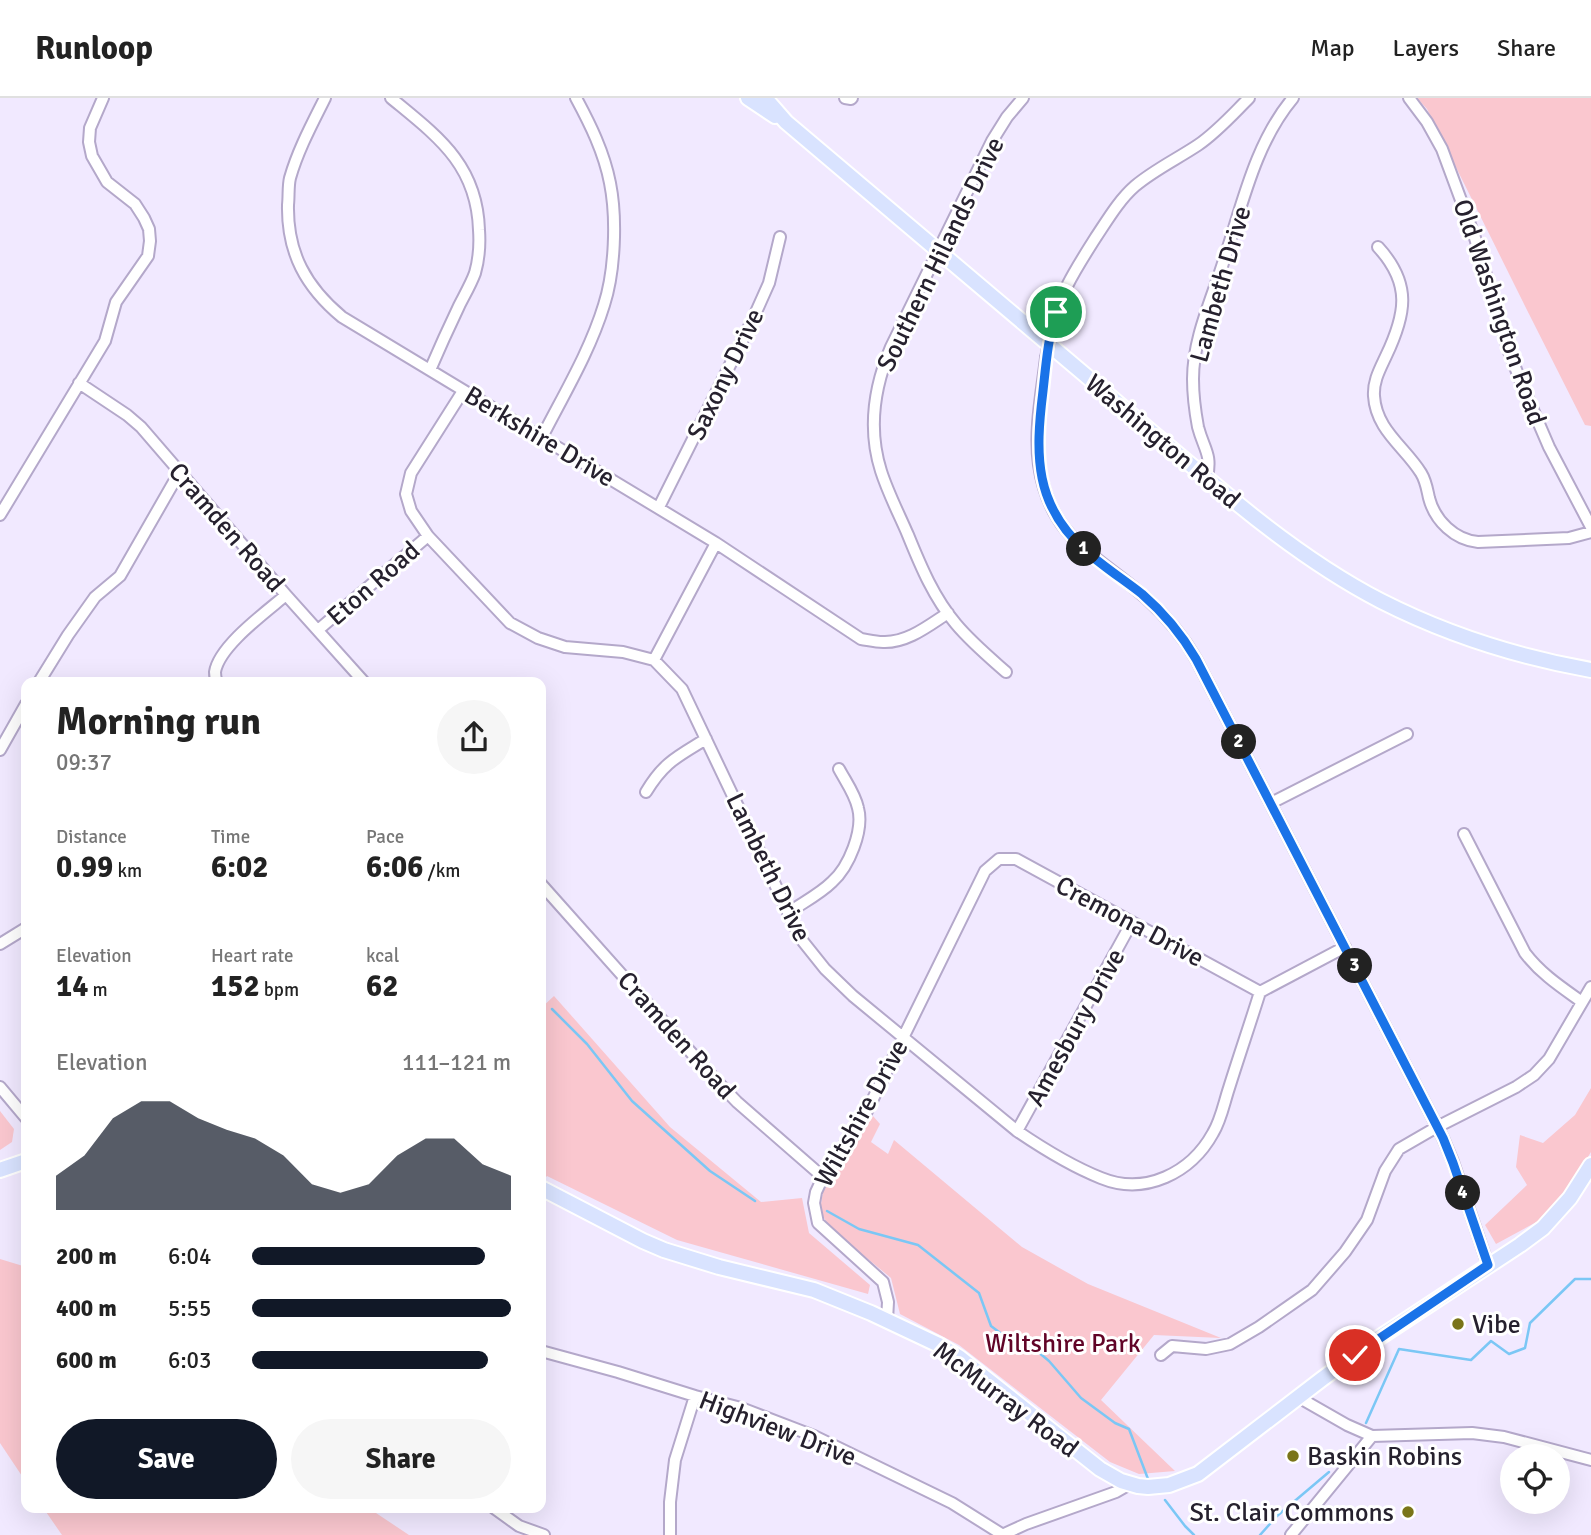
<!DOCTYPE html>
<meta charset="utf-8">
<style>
:root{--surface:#fff;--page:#f6f6f6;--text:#222;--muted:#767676;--line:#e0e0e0;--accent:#111827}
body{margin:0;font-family:Signika,sans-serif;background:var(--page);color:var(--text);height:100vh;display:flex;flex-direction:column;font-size:26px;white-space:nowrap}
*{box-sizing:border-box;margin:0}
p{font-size:23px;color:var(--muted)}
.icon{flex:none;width:38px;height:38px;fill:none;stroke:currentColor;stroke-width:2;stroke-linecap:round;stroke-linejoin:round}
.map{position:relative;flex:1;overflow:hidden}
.side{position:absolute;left:21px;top:579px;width:525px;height:836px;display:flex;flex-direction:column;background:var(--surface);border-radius:14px;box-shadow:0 7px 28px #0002}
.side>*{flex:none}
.fabs{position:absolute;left:1500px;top:1346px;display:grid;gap:14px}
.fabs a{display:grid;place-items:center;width:70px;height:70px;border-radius:50%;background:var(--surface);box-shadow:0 7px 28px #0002;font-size:35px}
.pin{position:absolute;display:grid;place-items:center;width:60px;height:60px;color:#fff;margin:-30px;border:4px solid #fff;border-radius:50%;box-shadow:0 2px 7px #0007}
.km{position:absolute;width:35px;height:35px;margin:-18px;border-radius:50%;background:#222;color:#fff;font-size:19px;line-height:35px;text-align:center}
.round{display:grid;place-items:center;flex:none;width:74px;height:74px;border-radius:37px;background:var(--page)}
.headline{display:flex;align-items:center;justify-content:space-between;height:119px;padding:0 35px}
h1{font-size:38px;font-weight:800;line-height:52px}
.stats{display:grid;grid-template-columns:repeat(3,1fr);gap:10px;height:119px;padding:7px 35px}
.stats div{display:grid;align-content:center}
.stats b{font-size:30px;font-weight:800}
.stats small{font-size:19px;font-weight:400}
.stats p{font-size:19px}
.chart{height:196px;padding:14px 35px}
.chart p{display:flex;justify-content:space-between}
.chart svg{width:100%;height:126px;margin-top:7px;fill:var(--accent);opacity:.7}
.action{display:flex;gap:14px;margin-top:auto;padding:14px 35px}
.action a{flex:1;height:80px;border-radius:42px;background:var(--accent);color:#fff;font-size:28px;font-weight:800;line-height:80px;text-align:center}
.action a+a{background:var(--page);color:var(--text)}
ul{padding:0 35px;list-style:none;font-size:23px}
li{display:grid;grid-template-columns:112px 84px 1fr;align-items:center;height:52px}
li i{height:18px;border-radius:9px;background:var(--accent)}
header{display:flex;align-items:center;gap:42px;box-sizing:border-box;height:98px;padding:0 35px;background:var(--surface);border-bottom:2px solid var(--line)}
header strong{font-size:33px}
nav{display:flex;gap:38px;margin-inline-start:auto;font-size:24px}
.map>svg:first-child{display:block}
.green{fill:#fac7cf}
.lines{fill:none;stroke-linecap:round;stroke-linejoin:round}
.stream{stroke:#7bc7f5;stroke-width:2.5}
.minor-casing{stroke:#b4a8ca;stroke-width:14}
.major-casing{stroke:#fff;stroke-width:18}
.minor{stroke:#fff;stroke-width:10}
.major{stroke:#d9e3ff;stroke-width:14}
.minor-bridge-casing{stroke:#b4a8ca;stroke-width:14;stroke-linecap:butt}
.minor-bridge{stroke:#fff;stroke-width:10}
.route-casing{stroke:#fff;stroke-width:14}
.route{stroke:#1a73e8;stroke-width:9}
.poi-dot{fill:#7a7519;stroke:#fff;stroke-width:2.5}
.labels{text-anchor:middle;stroke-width:6;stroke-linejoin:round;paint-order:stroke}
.street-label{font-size:26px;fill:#26212e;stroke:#fff}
.poi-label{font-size:26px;fill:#26212e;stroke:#fff;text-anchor:start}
.park-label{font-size:26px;fill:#610427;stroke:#fff}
</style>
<header>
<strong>Runloop</strong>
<nav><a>Map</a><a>Layers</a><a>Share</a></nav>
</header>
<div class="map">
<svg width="1591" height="1437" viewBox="0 0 1591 1437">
<rect width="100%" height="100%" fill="#f1e9ff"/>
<path class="green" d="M 1417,0 L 1591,0 L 1591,328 L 1585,327 L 1529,216 L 1427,11 Z
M 554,898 L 670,1029 L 761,1104 L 802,1100 L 809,1135 L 870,1187 L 868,1196 L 677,1142 L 547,1078 L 542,1083 L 541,1082 L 541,910 Z
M 1591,990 L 1591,1054 L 1570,1088 L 1544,1120 L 1496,1146 L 1485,1127 L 1527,1087 L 1516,1069 L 1520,1037 L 1543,1045 L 1575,1017 Z
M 0,1013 L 14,1031 L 12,1044 L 0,1052 Z
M 873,1018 L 880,1026 L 871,1044 L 888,1056 L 894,1042 L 1022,1149 L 1088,1186 L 1221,1240 L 1154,1237 L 1101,1302 L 1175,1373 L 1139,1376 L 1110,1364 L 959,1247 L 900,1216 L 891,1180 L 829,1129 L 820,1112 L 823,1094 Z
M 0,1161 L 23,1168 L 26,1172 L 26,1384 L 0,1345 Z
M 44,1411 L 370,1411 L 409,1437 L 62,1437 Z"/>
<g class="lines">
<path class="stream" d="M 552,911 L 587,946 L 632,1003 L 710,1073 L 755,1103
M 827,1113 L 859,1131 L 918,1147 L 979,1195 L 991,1228 L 1011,1243 L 1037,1253 L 1049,1263 L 1081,1300 L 1115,1325 L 1129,1331 L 1148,1381
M 1366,1325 L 1399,1251 L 1471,1262 L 1491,1243 L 1509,1256 L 1525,1250 L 1530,1225 L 1575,1181 L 1591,1181
M 1165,1402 L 1185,1428 L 1194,1437
M 1260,1437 L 1277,1418 L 1329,1374"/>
<g class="minor-casing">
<path id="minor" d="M 325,0 C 312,26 298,52 290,80 C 288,88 289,98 288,107 C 287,155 306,189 342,219 L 716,445 L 861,541 C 868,542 875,544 883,544 C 907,545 928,528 948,515
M 391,0 C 437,38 477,66 479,132 C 480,146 479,161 475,175 C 471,186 464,198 459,208 C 449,229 439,251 430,272
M 845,0 L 851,1 L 852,0
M 1409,0 L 1427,24 L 1442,51 L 1475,140 L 1509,254 L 1521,284 L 1549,349 L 1591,429
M 1378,149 C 1412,186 1406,216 1386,258 C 1380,271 1373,283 1374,298 C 1376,332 1405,349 1421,375 C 1426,383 1427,391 1429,400 C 1435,423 1455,442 1478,444 L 1569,440 L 1591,434
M 1051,235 C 1057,199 1077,169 1096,139 C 1108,121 1119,102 1135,88 C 1154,72 1177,61 1198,47 C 1217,34 1232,17 1249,0
M 1046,260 C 1042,294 1034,332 1039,367 C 1050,441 1096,456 1146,500 C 1166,518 1183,538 1196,561 L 1443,1040 L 1453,1064 L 1488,1167
M 79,285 L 127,317 L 141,329 L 286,497 L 364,584
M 463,293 L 411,375 L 406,396 L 411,413 L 428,438 L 510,525 L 538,540 L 565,549 L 623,554 L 654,562 L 682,591 L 801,841 L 825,871 L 853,898 L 1017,1033 C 1042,1050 1073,1069 1101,1080 C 1145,1098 1191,1075 1213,1035 C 1221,1022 1224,1005 1229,990 C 1239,958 1250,926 1260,894 L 1345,849
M 542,339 C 564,296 590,253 604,207 C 615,173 617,120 610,85 C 604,54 590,26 576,0
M 1207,380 C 1212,355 1204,352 1198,329 C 1195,313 1193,297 1193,281 C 1193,240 1212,201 1224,162 C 1242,108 1255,45 1293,0
M 659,409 L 752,223 L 769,185 L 780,139
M 0,417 L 105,243 L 116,204 L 148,158 L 150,143 L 149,131 L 144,120 L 135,106 L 107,84 L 92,58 L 89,44 L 90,30 L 103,0
M 318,532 L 428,438
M 654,562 L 716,445
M 1006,574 C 989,559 971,544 956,526 C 934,500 921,469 908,437 C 899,416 888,395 881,373 C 868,332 874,289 891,249 L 992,43 L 1007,19 L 1023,0
M 39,584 L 68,537 L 95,499 L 120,478 L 179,375
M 217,584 C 216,582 215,576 215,574 C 219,548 266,514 286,497
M 0,652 L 26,606
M 646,694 C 664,664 677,659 706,641
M 1271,705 L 1407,636
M 1464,736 L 1525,855 C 1541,876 1561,889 1582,904
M 541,786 L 712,978 L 737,1004 L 823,1079
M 788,815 C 802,805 820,796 832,784 C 849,769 864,732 858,710 C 855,696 846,684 839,671
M 0,846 L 26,830
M 0,989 L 26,1020
M 1017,1033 L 1132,824
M 887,1222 L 888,1204 L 883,1184 L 818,1125 L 814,1105 L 816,1094 L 823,1079 L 867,1013 L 985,773 L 999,761 L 1016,761 L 1260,894
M 541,1253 L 618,1274 L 695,1298 L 741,1310 L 814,1338 L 952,1405 L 1003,1437
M 1161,1257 L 1172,1248 L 1206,1251 L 1230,1246 L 1259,1229 L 1312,1192 L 1345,1154 L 1367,1122 L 1385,1073 L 1399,1051 L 1437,1029 L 1516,989 L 1534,977 L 1549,961 L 1591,889
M 1298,1299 L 1347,1327 L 1372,1338 L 1472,1335 L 1504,1339 L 1591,1362
M 494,1410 L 519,1428 L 544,1437
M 670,1437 L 670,1404 L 675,1362 L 695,1298
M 1002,1437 L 1026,1426 L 1116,1394 L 1130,1386
M 1291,1437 L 1372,1338"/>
</g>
<g class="major-casing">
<path id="major" d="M 748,0 L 775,18
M 765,0 L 786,24 C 885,108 984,192 1084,276 C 1129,315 1175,354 1221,392 C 1271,434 1323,473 1381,503 C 1448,537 1518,559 1591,572
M 0,1072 L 26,1063
M 541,1090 L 643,1143 L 664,1152 L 719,1169 L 814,1192 L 871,1215 L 941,1248 L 960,1260 L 1100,1371 L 1121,1383 L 1138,1388 L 1148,1389 L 1169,1387 L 1198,1376 L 1322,1281 L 1368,1247 L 1520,1147 L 1543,1130 L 1570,1100 L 1591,1067"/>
</g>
<use href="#minor" class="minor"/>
<use href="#major" class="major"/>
<g class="minor-bridge-casing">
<path id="minor-bridge" d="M 1046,260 L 1051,235"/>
</g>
<use href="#minor-bridge" class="minor-bridge"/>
</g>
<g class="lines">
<g class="route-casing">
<path id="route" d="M 1056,214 C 1048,240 1046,266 1043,293 C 1035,357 1034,408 1087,454 C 1104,469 1124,482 1142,496 C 1164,515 1182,537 1196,561 L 1443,1040 L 1453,1065 L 1488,1167 L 1355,1257"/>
</g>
<use href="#route" class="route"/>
</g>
<g class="poi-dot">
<circle cx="1458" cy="1226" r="7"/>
<circle cx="1293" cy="1358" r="7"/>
<circle cx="1408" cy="1414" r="7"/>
</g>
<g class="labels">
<g class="street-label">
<text transform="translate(940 156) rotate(-64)" y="9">Southern Hilands Drive</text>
<text transform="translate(1220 186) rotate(-74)" y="9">Lambeth Drive</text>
<text transform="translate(1500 214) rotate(71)" y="9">Old Washington Road</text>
<text transform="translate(725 276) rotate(-64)" y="9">Saxony Drive</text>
<text transform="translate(540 338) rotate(31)" y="9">Berkshire Drive</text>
<text transform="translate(1163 343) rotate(40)" y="9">Washington Road</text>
<text transform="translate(227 429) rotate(49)" y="9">Cramden Road</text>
<text transform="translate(373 485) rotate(-41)" y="9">Eton Road</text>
<text transform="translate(769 769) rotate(64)" y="9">Lambeth Drive</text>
<text transform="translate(1130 823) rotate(28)" y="9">Cremona Drive</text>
<text transform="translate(1075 929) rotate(-61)" y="9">Amesbury Drive</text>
<text transform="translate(677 937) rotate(48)" y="9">Cramden Road</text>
<text transform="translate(861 1015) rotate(-61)" y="9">Wiltshire Drive</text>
<text transform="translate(1006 1301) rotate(37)" y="9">McMurray Road</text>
<text transform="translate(778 1330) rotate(21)" y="9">Highview Drive</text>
</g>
<g class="poi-label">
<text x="1472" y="1235">Vibe</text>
<text x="1307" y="1367">Baskin Robins</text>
<text x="1394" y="1423" text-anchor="end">St. Clair Commons</text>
</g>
<g class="park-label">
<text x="1063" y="1254">Wiltshire Park</text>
</g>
</g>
</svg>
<div class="fabs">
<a><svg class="icon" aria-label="locate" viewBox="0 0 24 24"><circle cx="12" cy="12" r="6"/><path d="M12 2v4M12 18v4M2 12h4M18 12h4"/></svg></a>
</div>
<div class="pin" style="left:1056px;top:214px;background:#1e9e55"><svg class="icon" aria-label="arrive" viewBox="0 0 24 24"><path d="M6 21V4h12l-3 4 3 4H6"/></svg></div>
<div class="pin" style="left:1355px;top:1257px;background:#d93025"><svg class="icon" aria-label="check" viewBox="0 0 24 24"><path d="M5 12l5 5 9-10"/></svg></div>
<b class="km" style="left:1084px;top:451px">1</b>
<b class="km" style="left:1239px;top:644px">2</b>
<b class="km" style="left:1355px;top:868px">3</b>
<b class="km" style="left:1463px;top:1095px">4</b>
<section class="side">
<div class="headline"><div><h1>Morning run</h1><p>09:37</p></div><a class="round"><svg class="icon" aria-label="share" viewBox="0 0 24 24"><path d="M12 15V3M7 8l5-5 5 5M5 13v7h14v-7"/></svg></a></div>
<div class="stats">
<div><p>Distance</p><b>0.99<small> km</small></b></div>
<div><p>Time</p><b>6:02</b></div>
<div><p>Pace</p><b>6:06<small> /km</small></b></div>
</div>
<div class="stats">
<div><p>Elevation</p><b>14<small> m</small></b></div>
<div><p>Heart rate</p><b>152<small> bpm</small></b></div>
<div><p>kcal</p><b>62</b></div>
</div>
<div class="chart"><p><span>Elevation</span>111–121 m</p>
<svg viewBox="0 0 160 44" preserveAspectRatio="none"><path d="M0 44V32L10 25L20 12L30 6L40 6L50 12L60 16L70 19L80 25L90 35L100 38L110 35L120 25L130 19L140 19L150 28L160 32V44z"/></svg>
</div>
<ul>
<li><b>200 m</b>6:04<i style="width:90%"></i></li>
<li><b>400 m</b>5:55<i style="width:100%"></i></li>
<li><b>600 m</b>6:03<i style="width:91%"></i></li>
</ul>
<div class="action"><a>Save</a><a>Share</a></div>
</section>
</div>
